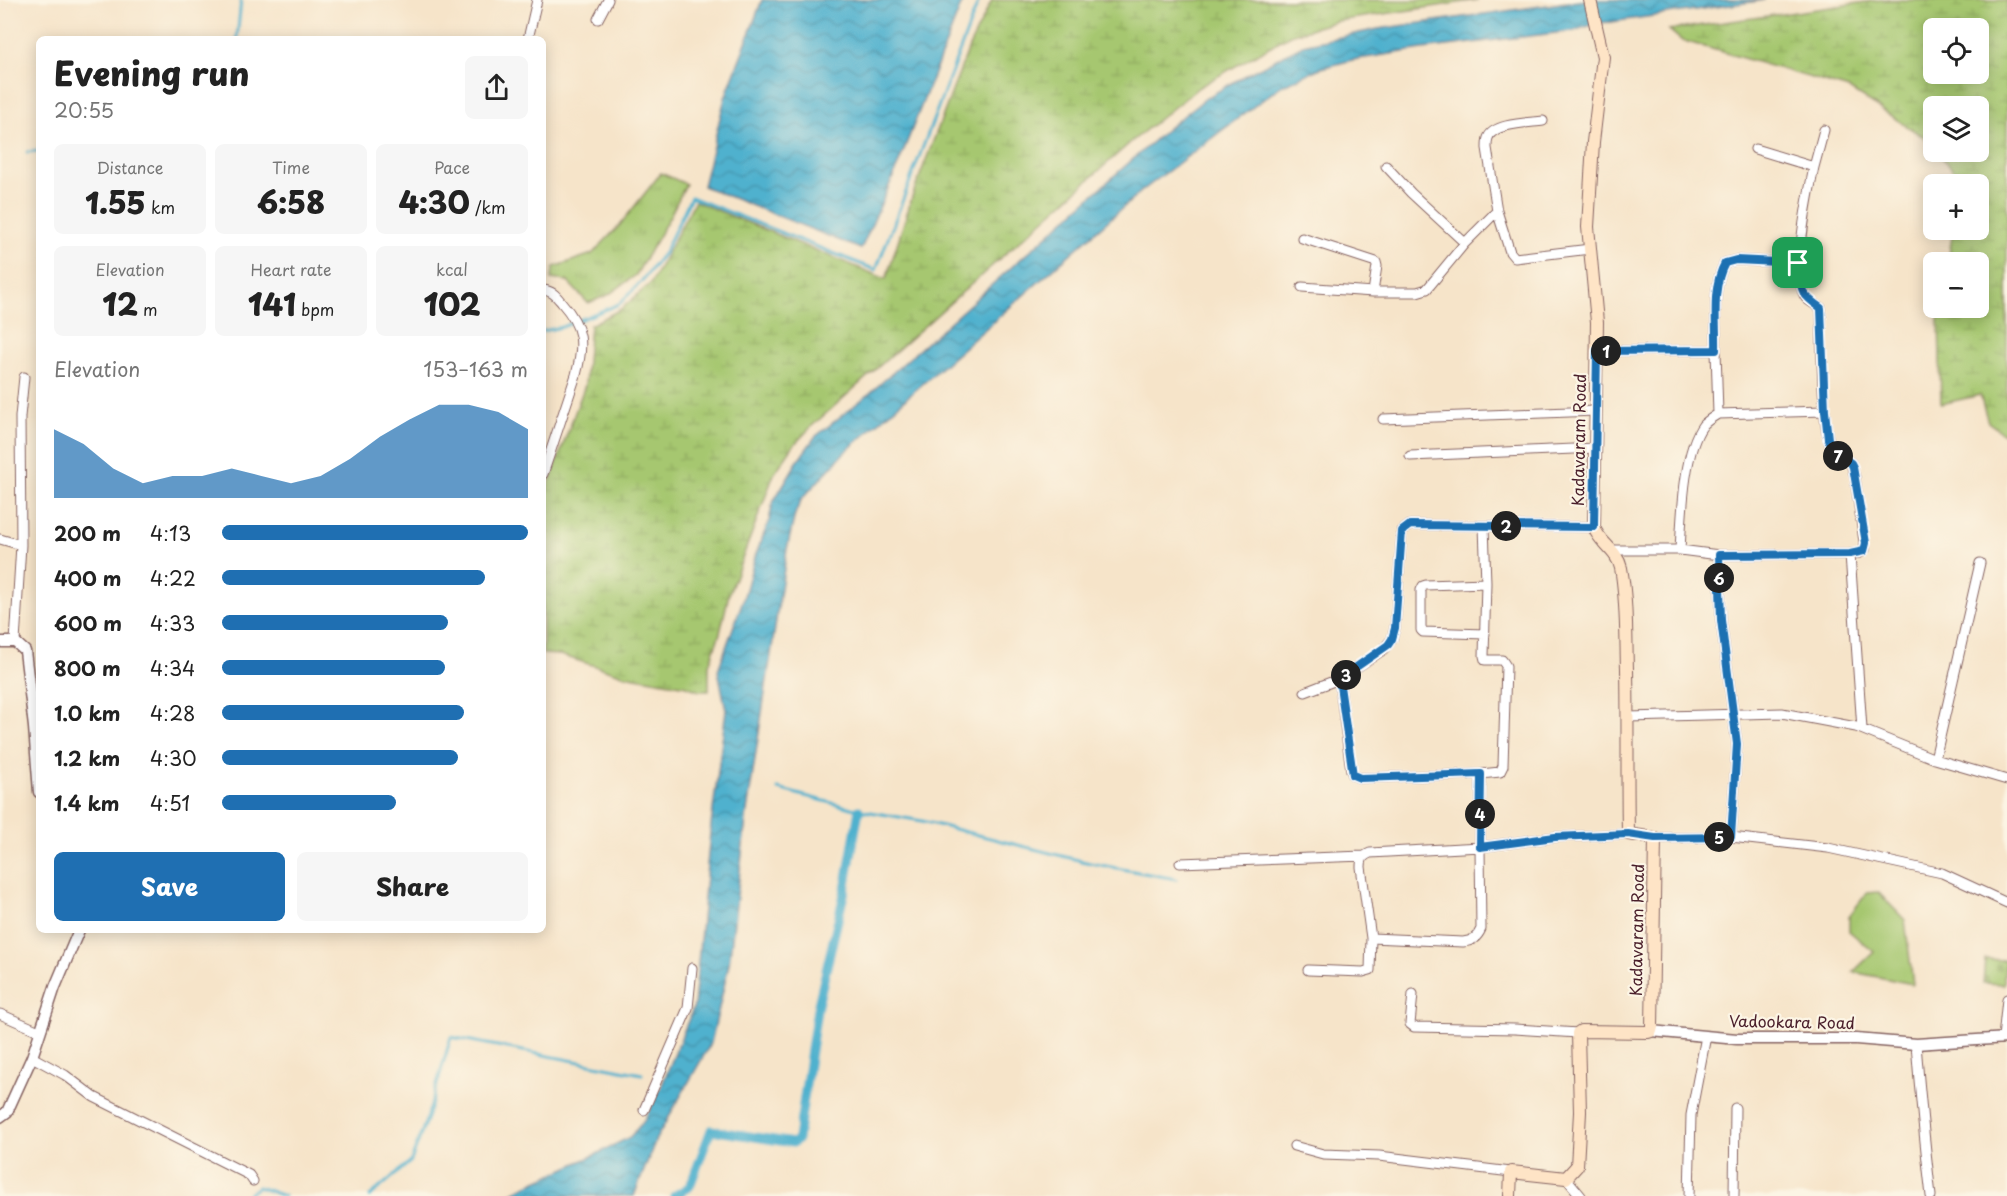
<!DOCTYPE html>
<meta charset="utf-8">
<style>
:root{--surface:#fff;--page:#f6f6f6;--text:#222;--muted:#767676;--accent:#1f6fb2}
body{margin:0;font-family:"Playpen Sans",sans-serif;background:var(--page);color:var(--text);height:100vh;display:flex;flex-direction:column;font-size:22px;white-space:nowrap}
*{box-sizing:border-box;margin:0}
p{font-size:20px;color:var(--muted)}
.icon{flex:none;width:33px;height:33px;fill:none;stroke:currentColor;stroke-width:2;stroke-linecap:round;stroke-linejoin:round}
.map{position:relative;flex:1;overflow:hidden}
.panel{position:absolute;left:36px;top:36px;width:510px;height:897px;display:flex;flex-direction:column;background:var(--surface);border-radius:9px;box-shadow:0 3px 15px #0003}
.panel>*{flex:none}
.controls{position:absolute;left:1923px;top:18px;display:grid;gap:12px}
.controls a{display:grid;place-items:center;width:66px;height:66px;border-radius:9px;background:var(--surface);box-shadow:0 3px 15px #0003;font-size:30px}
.pin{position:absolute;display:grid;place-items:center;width:51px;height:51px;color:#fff;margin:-26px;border-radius:12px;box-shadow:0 3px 9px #0006}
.km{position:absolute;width:30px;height:30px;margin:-15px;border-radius:50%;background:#222;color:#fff;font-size:16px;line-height:30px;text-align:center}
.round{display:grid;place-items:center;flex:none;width:63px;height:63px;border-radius:9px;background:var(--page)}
.overview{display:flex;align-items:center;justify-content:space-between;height:102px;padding:0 18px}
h1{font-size:33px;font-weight:800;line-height:45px}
.stats{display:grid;grid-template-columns:repeat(3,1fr);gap:9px;height:102px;padding:6px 18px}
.stats div{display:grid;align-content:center;border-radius:9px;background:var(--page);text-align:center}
.stats b{font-size:30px;font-weight:800}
.stats small{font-size:16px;font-weight:400}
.stats p{font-size:16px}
.chart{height:168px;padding:12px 18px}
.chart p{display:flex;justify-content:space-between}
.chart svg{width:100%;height:108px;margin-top:6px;fill:var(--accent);opacity:.7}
.action{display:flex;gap:12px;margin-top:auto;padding:12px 18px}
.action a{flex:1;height:69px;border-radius:9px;background:var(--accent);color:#fff;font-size:24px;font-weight:800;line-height:69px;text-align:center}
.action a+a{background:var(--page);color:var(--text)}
ul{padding:0 18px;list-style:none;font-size:20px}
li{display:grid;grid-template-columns:96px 72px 1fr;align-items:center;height:45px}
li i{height:15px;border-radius:8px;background:var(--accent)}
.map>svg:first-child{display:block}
.grass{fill:url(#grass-tufts);stroke:#78734e;stroke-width:1.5}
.wetland{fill:url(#wetland-marsh);stroke:#78734e;stroke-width:1.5;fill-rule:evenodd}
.cemetery{fill:url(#cemetery-stones);stroke:#78734e;stroke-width:1.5}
.green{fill:#a6c770;stroke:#78734e;stroke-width:1.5}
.water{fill:url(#water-waves);stroke:#4c687c;stroke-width:1.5}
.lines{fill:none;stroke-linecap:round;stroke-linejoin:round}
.stream{stroke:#4fb1ce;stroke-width:3}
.canal{stroke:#4fb1ce;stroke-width:9}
.minor-casing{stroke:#866462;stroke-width:11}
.tertiary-casing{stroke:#866462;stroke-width:13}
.secondary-casing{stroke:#866462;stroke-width:14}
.minor{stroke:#fff;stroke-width:9}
.tertiary{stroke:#fff;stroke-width:10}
.secondary{stroke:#fee4c6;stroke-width:12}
.route-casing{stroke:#fff;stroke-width:12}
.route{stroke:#1f6fb2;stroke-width:8}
.labels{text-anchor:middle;stroke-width:4.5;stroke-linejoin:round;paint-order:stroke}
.street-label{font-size:16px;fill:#4a1f2b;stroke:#fcf5e5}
</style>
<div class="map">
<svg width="2007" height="1196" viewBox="0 0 2007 1196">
<defs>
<pattern id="grass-tufts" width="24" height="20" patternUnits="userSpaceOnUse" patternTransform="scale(1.5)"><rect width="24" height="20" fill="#a6c770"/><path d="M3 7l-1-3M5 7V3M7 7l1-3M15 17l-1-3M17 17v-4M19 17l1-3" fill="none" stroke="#90aa61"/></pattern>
<pattern id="wetland-marsh" width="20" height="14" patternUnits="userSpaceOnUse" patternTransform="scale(1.5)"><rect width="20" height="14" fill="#a6c770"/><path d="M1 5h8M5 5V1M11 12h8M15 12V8" fill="none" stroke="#90aa61"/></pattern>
<pattern id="cemetery-stones" width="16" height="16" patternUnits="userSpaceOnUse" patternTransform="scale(1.5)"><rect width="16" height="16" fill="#a6c770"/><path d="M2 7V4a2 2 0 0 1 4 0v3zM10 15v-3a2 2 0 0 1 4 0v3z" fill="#90aa61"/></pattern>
<pattern id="water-waves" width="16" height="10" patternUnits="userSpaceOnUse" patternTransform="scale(1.5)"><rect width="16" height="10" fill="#4fb1ce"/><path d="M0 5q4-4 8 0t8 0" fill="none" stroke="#448fa7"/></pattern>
</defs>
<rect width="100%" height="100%" fill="#fcf5e5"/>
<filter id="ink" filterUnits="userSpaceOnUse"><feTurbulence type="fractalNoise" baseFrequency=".0167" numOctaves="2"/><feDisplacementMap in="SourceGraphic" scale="12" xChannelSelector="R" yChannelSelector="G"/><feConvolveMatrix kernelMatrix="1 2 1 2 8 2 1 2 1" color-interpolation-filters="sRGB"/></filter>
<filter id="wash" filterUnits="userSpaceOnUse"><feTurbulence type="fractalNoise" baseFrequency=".008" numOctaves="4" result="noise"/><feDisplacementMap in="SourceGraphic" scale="24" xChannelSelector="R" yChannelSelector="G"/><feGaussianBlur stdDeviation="1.35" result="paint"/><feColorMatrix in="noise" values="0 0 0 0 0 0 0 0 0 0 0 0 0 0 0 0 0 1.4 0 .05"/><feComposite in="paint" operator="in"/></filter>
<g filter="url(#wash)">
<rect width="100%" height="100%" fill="#f6e4c9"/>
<path class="grass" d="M 661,173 L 686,184 L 669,218 L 636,275 L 608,295 L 588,303 L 567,281 L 551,279 L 554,267 L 592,254 L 619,226 Z"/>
<path class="wetland" d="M 992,0 L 1478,0 L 1337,21 L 1290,35 L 1199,87 L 1131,142 L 812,426 L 793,446 L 774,474 L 729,594 L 720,633 L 709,665 L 709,691 L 699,691 L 687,686 L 624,675 L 560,655 L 543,654 L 543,500 L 585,385 L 590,325 L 621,309 L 651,283 L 695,201 L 886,279 L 913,194 L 969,47 Z
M 1880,0 L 2007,0 L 2007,436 L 1988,422 L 1980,395 L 1941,404 L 1939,319 L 1941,308 L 1978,308 L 1978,262 L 1948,262 L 1953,230 L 1978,230 L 1978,184 L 1957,184 L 1952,169 L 1937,152 L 1978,152 L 1978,106 L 1934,106 L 1933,148 L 1924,137 L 1849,89 L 1681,40 L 1669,30 ZM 1934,28 L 1978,28 L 1978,74 L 1934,74 Z"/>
<path class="cemetery" d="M 1985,959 L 2005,960 L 2004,984 L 1983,983 Z"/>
<path class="green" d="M 1878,892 L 1905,920 L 1913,984 L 1853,972 L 1874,952 L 1849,931 L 1849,916 L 1867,893 Z"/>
<path class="water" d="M 762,0 L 963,0 L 896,170 L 861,249 L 703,186 L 725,98 Z
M 1595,0 L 1765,0 L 1611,22 C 1594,22 1588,27 1572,31 L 1422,49 L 1352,60 L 1318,69 L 1281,86 L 1143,190 L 844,453 L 801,500 L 795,514 L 787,549 L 747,811 L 729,964 L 711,1043 L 656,1139 L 634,1196 L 508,1196 L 521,1188 L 597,1154 L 630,1137 L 643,1122 L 660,1090 L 694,1006 L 710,833 L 726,710 L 718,670 L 743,600 L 755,557 L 769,521 L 773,502 L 797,462 L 815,437 L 870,393 L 1168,128 L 1206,98 L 1246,75 L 1303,45 L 1378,29 L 1569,2 Z"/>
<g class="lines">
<path class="stream" d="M 237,39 L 241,0
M 27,152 L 39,151
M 543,331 L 562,327 L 619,304 L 641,282 L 664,253 L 691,197 L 876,270 L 979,0
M 778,789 L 859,810 L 922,821 L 1090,863 L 1176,879
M 246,1196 L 258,1187 L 284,1196
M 370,1196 L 411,1161 L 428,1115 L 451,1037 L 642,1074"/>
<path class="canal" d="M 674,1196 L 690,1186 L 711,1130 L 793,1143 L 798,1139 L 817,1009 L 845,890 L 859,810"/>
</g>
</g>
<g filter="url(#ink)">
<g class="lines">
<g class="minor-casing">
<path id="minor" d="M 598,19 L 608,0
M 528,39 L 537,0
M 1755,149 L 1814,167 C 1809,193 1790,278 1806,298 C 1809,302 1817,305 1821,308 C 1822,334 1821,432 1832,449 C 1836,456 1844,458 1851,463 L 1855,477 L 1865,549 L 1860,553 L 1850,554
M 1386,166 L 1411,193 L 1465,243
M 1814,167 L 1824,130
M 1497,211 L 1510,252 L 1515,258 L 1590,249
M 1302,238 L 1376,262 L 1377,266 L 1373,292
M 1302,287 L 1373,292 L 1417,292 L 1427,289 L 1465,243 L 1497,211 L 1487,148 C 1487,145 1487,141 1488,138 C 1493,123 1529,123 1543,121
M 543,290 C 553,291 556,296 562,303 C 584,328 584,345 576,375 L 543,474
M 1716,350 L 1718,414
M 1597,351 L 1716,350 C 1717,323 1711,288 1725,263 L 1736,260 L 1798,263
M 1383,419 L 1596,411
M 1410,456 L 1596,448
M 0,539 L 21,545 L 15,642
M 21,545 L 20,417 L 24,377
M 1613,550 L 1680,550 L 1719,555 L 1721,620 L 1737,744 L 1731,837
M 1680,550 C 1682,517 1683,452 1703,425 C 1707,421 1713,417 1718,414 L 1825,411
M 1719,555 L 1850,554 L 1862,729
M 1485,634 L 1423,632 L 1421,630 L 1421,590 L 1423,586 L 1426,585 L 1486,583
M 1339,679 L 1351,770 L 1353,775 L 1360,778 L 1481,774
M 1305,692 L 1339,679 L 1383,650 L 1392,639 L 1395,628 L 1402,531 L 1410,525 L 1594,527
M 1628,717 L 1782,713 L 1856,727 L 1935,759 L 2007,780
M 1935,759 L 1980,563
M 1655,838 L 1731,837 L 1828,848 L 1942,873 L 2007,903
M 1180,863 L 1364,856
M 1371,938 L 1463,942 C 1472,941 1477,938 1481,929 L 1480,847 L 1555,837 L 1628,834
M 1308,970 L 1363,972 L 1370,970 L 1371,938 L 1361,867 C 1361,859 1363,856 1370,853 L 1480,847 L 1481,774 L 1500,772 L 1503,766 L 1506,666 L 1502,660 L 1485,660 L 1484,656 L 1486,583 L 1484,526
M 1413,994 L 1410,1024 L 1414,1027 L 1515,1029 L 1578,1033
M 0,1014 L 39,1031
M 2003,1038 L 2007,999
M 1916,1044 C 1920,1095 1925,1145 1931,1196
M 32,1057 L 65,1075 L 94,1097 L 249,1175 L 253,1181
M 644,1110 L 688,1008 L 692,968
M 1294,1146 L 1323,1154 L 1379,1156 L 1511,1172
M 1566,1178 L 1581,1196
M 1689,1196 L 1691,1115 L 1706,1036
M 1734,1196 L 1735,1108"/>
</g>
<g class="tertiary-casing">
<path id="tertiary" d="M 0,642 L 15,642 L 25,651 L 34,727 L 39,792
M 1651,1031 L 1737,1039 L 1856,1039 L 1916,1044 L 2007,1038
M 0,1117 L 7,1112 L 32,1057 L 55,987 L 79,930"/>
</g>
<g class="secondary-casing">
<path id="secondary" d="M 1510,1196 L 1511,1172 L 1566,1178 L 1577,1166 L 1580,1112 L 1578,1033 L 1581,1031 L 1648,1032 L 1651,1031 L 1652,1027 L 1655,838 L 1628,834 C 1627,779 1628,724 1627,669 C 1626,636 1627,601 1621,568 C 1617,550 1599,543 1594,527 L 1597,322 L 1588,227 L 1593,142 L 1603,57 L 1590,0"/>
</g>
<use href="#minor" class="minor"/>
<use href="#tertiary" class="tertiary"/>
<use href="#secondary" class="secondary"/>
</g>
</g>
<g class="lines" filter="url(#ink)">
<g class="route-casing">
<path id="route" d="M 1736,260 L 1798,263 C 1801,289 1799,293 1821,308 L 1825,411 L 1828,439 L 1833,451 L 1851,463 L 1853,467 L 1866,543 L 1864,551 L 1850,554 L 1719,555 L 1721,620 L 1737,744 L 1731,837 L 1655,838 L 1628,834 L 1555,837 L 1480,847 L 1481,774 L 1360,778 L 1353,775 L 1339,679 L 1388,645 L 1392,639 L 1395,628 L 1402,531 L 1410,525 L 1594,527 L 1597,351 L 1716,350 C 1717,323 1711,288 1725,263 Z"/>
</g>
<use href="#route" class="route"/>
</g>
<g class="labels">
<g class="street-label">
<text transform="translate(1579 440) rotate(-89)" y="6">Kadavaram Road</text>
<text transform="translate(1637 930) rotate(-89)" y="6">Kadavaram Road</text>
<text transform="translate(1792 1022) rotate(1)" y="6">Vadookara Road</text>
</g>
</g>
</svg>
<div class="controls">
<a><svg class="icon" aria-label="locate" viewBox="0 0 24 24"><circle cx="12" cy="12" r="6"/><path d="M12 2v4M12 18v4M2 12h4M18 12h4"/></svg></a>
<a><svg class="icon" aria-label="layers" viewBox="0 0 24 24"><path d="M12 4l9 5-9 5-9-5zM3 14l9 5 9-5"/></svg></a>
<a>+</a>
<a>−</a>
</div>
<div class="pin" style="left:1798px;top:263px;background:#1e9e55"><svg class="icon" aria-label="arrive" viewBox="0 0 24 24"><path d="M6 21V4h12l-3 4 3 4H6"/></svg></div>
<b class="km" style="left:1606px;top:351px">1</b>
<b class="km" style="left:1506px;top:526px">2</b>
<b class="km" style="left:1346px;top:675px">3</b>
<b class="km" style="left:1480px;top:814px">4</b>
<b class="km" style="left:1719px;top:837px">5</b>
<b class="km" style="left:1719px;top:578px">6</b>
<b class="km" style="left:1838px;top:456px">7</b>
<section class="panel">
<div class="overview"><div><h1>Evening run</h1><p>20:55</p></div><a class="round"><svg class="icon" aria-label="share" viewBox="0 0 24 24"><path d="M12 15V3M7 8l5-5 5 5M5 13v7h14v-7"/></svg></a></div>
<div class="stats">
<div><p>Distance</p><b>1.55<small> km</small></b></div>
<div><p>Time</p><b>6:58</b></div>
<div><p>Pace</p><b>4:30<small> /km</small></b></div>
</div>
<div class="stats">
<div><p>Elevation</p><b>12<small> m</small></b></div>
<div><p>Heart rate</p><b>141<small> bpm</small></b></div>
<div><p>kcal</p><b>102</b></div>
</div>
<div class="chart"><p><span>Elevation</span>153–163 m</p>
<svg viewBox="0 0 160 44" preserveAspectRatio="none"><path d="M0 44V16L10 22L20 32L30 38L40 35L50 35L60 32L70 35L80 38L90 35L100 28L110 19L120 12L130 6L140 6L150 9L160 16V44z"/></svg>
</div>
<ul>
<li><b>200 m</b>4:13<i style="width:100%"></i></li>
<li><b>400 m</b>4:22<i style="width:86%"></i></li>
<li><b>600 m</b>4:33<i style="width:74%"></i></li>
<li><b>800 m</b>4:34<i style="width:73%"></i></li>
<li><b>1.0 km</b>4:28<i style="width:79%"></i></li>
<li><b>1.2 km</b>4:30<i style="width:77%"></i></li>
<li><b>1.4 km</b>4:51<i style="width:57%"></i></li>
</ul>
<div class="action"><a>Save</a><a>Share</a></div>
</section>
</div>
